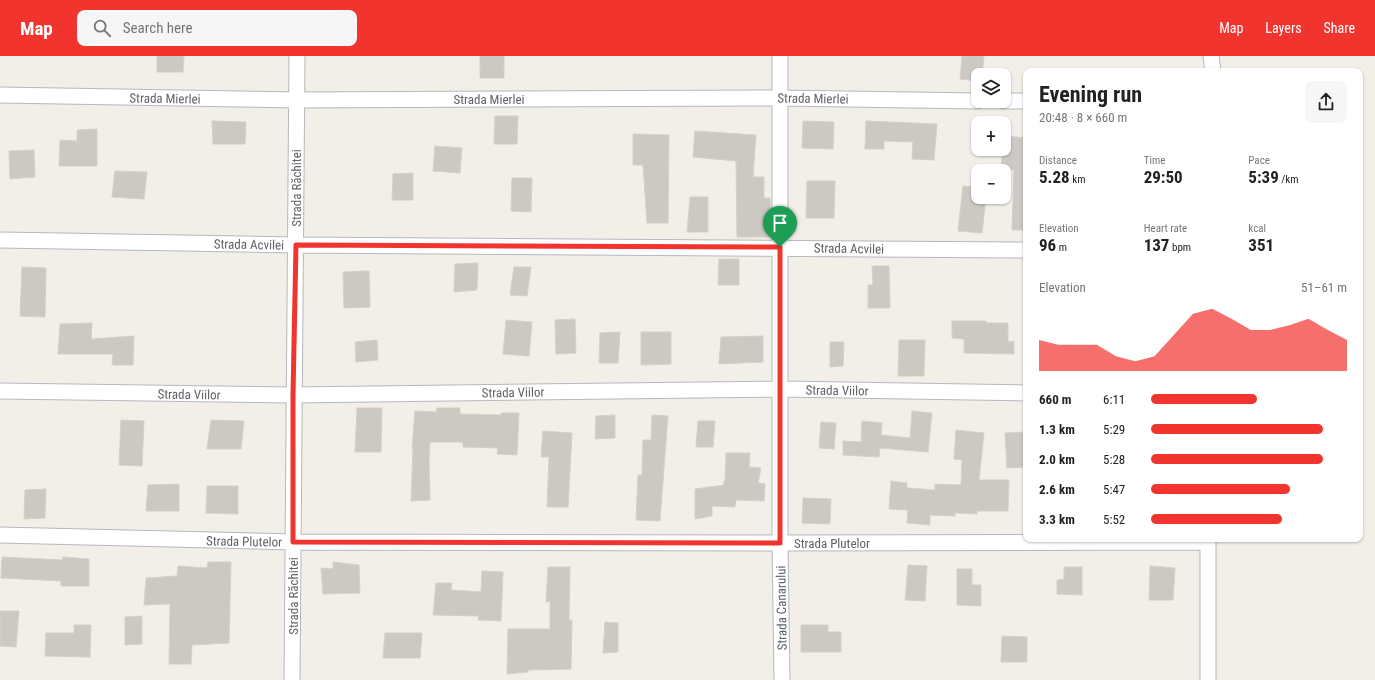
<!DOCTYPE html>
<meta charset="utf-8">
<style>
:root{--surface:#fff;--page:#f6f6f6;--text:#222;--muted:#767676;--accent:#f1342e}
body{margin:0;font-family:"Roboto Condensed",sans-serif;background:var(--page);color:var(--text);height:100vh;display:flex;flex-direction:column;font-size:15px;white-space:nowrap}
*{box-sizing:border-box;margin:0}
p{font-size:13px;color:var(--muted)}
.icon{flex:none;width:22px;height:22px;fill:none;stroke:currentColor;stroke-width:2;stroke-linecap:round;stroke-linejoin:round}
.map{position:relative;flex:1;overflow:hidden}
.sheet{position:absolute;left:1023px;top:12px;width:340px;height:474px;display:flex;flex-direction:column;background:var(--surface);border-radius:8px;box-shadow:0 1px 3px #0004}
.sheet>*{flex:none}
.buttons{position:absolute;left:971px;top:12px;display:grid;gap:8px}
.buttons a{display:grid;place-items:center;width:40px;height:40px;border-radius:8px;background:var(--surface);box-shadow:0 1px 3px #0004;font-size:20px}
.pin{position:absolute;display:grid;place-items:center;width:34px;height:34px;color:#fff;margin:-41px -17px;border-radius:50% 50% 50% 0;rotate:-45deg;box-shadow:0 0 4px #0007}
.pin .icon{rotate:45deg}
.round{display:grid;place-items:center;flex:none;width:42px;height:42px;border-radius:8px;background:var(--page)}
.summary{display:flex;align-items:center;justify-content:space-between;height:68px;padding:0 16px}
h1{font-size:22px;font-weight:700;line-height:30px}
.metrics{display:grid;grid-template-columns:repeat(3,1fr);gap:6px;height:68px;padding:4px 16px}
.metrics div{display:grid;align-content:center}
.metrics b{font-size:17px;font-weight:700}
.metrics small{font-size:11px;font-weight:400}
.metrics p{font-size:11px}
.chart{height:112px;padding:8px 16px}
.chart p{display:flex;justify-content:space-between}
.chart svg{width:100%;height:72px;margin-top:4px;fill:var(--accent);opacity:.7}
ul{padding:0 16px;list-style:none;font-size:13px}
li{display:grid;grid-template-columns:64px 48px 1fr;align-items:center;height:30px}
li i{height:10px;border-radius:5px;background:var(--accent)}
header{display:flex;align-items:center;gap:24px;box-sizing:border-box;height:56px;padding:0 20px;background:var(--accent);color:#fff}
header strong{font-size:19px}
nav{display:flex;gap:22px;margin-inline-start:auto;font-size:14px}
.search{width:280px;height:36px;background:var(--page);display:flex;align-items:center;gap:10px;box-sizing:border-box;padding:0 14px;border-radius:8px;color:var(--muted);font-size:15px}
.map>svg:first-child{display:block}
.building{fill:#ccc9c4;stroke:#d7d0c5}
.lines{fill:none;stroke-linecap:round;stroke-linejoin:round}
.minor-casing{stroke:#b5b8bc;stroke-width:17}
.minor{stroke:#fff;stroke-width:15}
.route-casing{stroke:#fff;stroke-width:8}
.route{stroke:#f1342e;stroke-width:5}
.labels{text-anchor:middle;stroke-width:3;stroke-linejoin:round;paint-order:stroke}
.street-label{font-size:13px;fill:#5f6368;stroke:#fff}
</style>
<header>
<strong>Map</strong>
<div class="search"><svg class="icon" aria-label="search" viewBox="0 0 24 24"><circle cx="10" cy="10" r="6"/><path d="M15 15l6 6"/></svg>Search here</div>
<nav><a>Map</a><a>Layers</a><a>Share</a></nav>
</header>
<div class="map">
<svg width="1375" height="624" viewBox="0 0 1375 624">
<rect width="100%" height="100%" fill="#f1efe8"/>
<path class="building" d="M 157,0 L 184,0 L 183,16 L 157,16 Z
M 480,0 L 504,0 L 504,22 L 480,22 Z
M 962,0 L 984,0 L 982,19 L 978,19 L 978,25 L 960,23 Z
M 495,60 L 518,60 L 517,88 L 494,88 Z
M 212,65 L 246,66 L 245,88 L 213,88 Z
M 803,65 L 834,66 L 833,93 L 802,92 Z
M 866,65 L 937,68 L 934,104 L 912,103 L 913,86 L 884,85 L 884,93 L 865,93 Z
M 97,73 L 97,110 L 59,110 L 60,84 L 77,85 L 77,74 Z
M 695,75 L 756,79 L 753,121 L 764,121 L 764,142 L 770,142 L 771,181 L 737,181 L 736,105 L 693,101 Z
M 633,78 L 669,79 L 668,167 L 647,167 L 643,109 L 633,109 Z
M 1004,80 L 1026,82 L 1026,174 L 1012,174 L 1014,114 L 1001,113 Z
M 435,90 L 462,92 L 460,117 L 433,115 Z
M 34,94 L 35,121 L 10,123 L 9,95 Z
M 115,115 L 147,116 L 144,143 L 112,141 Z
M 413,117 L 413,144 L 392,144 L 393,118 Z
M 512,122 L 532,122 L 531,156 L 511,155 Z
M 807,125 L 835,125 L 834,162 L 806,162 Z
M 963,130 L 978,131 L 978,141 L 986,141 L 982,177 L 958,175 Z
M 690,141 L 708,141 L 708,176 L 687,176 Z
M 719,203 L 739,203 L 739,229 L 718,229 Z
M 478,207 L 477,234 L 454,236 L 455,208 Z
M 872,210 L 889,210 L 890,252 L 868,252 L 868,229 L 873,229 Z
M 22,211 L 46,212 L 45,261 L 20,260 Z
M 514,211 L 531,211 L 527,240 L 510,239 Z
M 369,215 L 370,251 L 344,252 L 343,216 Z
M 575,263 L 576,297 L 556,298 L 555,264 Z
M 506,264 L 532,266 L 529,300 L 503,298 Z
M 952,265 L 986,265 L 986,267 L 1008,267 L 1008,286 L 1014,285 L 1014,298 L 964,297 L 964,283 L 952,282 Z
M 92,267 L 91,283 L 134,280 L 133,309 L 112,309 L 113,298 L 58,298 L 60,268 Z
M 620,276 L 618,307 L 599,307 L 600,277 Z
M 641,276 L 671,276 L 671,308 L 641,309 Z
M 763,280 L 763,306 L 719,308 L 721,281 Z
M 377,284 L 378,304 L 356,306 L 355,286 Z
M 899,284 L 925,284 L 924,320 L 898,320 Z
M 830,286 L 844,286 L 843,310 L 830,311 Z
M 357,352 L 382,352 L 381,396 L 355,396 Z
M 437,352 L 460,352 L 460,358 L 501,359 L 501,357 L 519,357 L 517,399 L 497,398 L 498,392 L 463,391 L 463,386 L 430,386 L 429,404 L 430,444 L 411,445 L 413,393 L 412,393 L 415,355 L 436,356 Z
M 912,355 L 932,357 L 928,396 L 880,392 L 879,401 L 843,399 L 843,385 L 861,386 L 862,365 L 882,367 L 881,379 L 910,382 Z
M 615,359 L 615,382 L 595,383 L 596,360 Z
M 652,359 L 668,360 L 660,465 L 636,464 L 638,419 L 642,419 L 643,384 L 651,384 Z
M 121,364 L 144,365 L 142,410 L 119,409 Z
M 211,364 L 244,365 L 241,393 L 207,393 Z
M 698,365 L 715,365 L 713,391 L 696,391 Z
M 821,366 L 836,367 L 834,393 L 819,392 Z
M 956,374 L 984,377 L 979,424 L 1009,424 L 1008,455 L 977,455 L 977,458 L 955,457 L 955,460 L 930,459 L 930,469 L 907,467 L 908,454 L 889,453 L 891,425 L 907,427 L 907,432 L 935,434 L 935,428 L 961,429 L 962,404 L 954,403 Z
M 543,375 L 572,377 L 568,451 L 547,451 L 549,401 L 541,401 Z
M 1026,376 L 1026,411 L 1007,412 L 1005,377 Z
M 726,397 L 750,397 L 749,411 L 761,412 L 758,427 L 765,428 L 764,445 L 736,444 L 735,451 L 712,450 L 712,460 L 695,463 L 695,433 L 724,429 L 724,425 L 725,425 Z
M 179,428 L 179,455 L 146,455 L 148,429 Z
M 207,430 L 238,430 L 238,458 L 206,457 Z
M 46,433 L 45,462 L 24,463 L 25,434 Z
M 803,442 L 831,443 L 830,468 L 802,467 Z
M 2,501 L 62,504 L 63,501 L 89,503 L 89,530 L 61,530 L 61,525 L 1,522 Z
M 208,506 L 231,506 L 229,587 L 192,589 L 191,608 L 169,608 L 170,548 L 144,549 L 146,522 L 177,520 L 178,510 L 207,512 Z
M 333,506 L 359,509 L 360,537 L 323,538 L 321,512 L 333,513 Z
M 908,509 L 927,510 L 925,545 L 905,544 Z
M 1150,510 L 1175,512 L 1173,544 L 1149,544 Z
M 548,511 L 570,511 L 569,564 L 572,564 L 571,613 L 528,614 L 528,616 L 507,618 L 508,573 L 550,573 L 550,545 L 546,546 Z
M 1064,511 L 1082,511 L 1082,539 L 1057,538 L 1057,524 L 1064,523 Z
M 957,513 L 972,513 L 972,529 L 981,529 L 981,550 L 957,549 Z
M 482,515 L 503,516 L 501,565 L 478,564 L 479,560 L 433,559 L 436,527 L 452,527 L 451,534 L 481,536 Z
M 0,555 L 19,555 L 16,591 L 0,590 Z
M 142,560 L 142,588 L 125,589 L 125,561 Z
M 605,566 L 618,567 L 618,596 L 603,597 Z
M 74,569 L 91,569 L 90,601 L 45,600 L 46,577 L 74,577 Z
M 801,569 L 828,569 L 828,576 L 841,576 L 841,596 L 801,596 Z
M 385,577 L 422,577 L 420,602 L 383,602 Z
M 1002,580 L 1027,581 L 1027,606 L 1001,606 Z"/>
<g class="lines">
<g class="minor-casing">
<path id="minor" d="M 780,0 L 780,487 L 782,624
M 1211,0 L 1213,15
M 0,39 L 296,44 L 780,42 L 978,45
M 1004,45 L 1026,45
M 0,184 L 296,189 L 1026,194
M 0,335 L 293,339 L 781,333 L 1026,337
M 0,479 L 293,486 L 780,487 L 1208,486
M 292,624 L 297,0
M 1208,624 L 1208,483"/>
</g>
<use href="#minor" class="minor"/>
</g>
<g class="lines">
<g class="route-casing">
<path id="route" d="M 296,189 L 780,191 L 780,487 L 293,486 L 293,339 Z"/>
</g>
<use href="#route" class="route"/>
</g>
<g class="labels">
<g class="street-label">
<text transform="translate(165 42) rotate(1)" y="5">Strada Mierlei</text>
<text transform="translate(813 42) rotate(1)" y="5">Strada Mierlei</text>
<text x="489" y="48">Strada Mierlei</text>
<text transform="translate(296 132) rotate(-90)" y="5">Strada Răchitei</text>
<text transform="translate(249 188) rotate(1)" y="5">Strada Acvilei</text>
<text transform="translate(849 192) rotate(1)" y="5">Strada Acvilei</text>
<text transform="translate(837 334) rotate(1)" y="5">Strada Viilor</text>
<text transform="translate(513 336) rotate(-1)" y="5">Strada Viilor</text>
<text transform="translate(189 338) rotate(1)" y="5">Strada Viilor</text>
<text transform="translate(244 485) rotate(1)" y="5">Strada Plutelor</text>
<text x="832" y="492">Strada Plutelor</text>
<text transform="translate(293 540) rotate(-90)" y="5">Strada Răchitei</text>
<text transform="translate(781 552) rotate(-91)" y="5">Strada Canarului</text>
</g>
</g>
</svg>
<div class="buttons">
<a><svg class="icon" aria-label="layers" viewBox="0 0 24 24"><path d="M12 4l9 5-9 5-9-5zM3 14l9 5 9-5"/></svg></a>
<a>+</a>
<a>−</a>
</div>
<div class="pin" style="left:780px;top:191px;background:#1e9e55"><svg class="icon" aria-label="arrive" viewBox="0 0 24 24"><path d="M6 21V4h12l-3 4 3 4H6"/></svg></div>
<section class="sheet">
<div class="summary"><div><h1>Evening run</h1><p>20:48 · 8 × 660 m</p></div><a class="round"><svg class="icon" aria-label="share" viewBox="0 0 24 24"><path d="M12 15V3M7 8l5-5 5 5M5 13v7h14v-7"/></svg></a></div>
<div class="metrics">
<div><p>Distance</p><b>5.28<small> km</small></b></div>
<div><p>Time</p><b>29:50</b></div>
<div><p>Pace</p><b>5:39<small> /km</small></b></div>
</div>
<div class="metrics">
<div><p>Elevation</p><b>96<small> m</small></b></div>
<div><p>Heart rate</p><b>137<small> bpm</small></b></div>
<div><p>kcal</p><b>351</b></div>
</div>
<div class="chart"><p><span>Elevation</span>51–61 m</p>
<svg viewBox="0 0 160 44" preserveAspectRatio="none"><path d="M0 44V25L10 28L20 28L30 28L40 35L50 38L60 35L70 22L80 9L90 6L100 12L110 19L120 19L130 16L140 12L150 19L160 25V44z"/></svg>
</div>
<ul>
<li><b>660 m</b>6:11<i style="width:54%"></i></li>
<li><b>1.3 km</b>5:29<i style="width:88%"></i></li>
<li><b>2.0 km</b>5:28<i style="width:88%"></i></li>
<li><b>2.6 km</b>5:47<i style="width:71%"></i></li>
<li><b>3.3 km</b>5:52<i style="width:67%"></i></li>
</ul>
</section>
</div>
